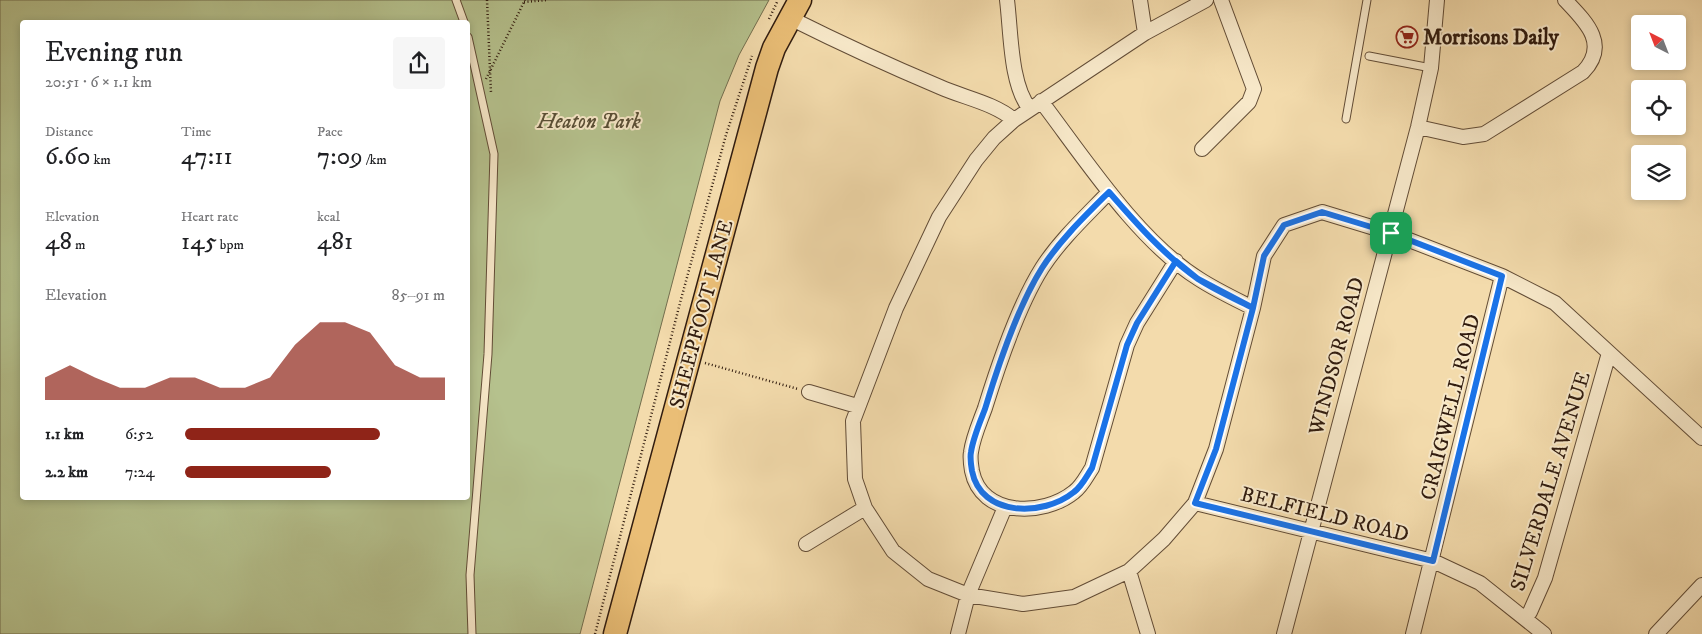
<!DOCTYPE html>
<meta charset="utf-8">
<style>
:root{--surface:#fff;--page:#f6f6f6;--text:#202124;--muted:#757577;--accent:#8f2418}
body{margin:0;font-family:"IM FELL DW Pica",serif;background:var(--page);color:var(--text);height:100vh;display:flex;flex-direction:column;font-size:19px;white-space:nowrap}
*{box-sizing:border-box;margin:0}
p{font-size:16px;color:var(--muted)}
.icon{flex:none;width:28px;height:28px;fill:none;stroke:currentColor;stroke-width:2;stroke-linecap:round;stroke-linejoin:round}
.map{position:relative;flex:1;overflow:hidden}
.panel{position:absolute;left:20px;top:20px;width:450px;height:480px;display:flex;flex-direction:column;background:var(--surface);border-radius:5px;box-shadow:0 2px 8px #0003}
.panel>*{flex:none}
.needle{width:32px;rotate:318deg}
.buttons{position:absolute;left:1631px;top:15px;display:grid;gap:10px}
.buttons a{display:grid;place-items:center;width:55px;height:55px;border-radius:5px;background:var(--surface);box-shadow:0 2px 8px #0003;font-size:25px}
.pin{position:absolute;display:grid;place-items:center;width:42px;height:42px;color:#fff;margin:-21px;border-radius:10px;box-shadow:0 2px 8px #0006}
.round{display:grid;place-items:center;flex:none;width:52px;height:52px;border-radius:5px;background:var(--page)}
.overview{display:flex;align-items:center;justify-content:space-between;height:85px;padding:0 25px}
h1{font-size:28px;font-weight:600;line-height:38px}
.stats{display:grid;grid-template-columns:repeat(3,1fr);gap:8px;height:85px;padding:5px 25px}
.stats div{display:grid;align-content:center}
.stats b{font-size:25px;font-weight:600}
.stats small{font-size:14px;font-weight:400}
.stats p{font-size:14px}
.chart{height:140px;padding:10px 25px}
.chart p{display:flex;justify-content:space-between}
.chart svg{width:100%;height:90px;margin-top:5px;fill:var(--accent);opacity:.7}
ul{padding:0 25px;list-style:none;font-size:16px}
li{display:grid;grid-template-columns:80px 60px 1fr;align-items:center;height:38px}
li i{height:12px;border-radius:6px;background:var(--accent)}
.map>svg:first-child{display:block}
.green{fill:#b5c18d;stroke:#736e4e;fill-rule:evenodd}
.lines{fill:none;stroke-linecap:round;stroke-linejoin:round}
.service-casing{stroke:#624c36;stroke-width:9}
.minor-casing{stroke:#624c36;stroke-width:16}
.primary-casing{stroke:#311c0f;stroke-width:25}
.path{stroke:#311c0f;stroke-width:2.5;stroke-dasharray:1 2.5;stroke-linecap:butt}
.service{stroke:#f7e8c9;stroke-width:7}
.minor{stroke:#f7e8c9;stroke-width:14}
.primary{stroke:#eabe76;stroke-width:22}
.route-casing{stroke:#fff;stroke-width:10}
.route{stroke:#1a73e8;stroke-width:6}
.labels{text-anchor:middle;stroke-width:4;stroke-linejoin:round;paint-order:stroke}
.poi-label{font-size:21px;font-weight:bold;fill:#311c0f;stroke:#f7e8c9;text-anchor:start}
.park-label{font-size:21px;font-style:italic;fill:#594e35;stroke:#f7e8c9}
.street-label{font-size:21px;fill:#311c0f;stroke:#f7e8c9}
</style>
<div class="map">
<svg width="1702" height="634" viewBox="0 0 1702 634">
<rect width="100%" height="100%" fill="#f3dbac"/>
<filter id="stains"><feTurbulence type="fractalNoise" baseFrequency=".004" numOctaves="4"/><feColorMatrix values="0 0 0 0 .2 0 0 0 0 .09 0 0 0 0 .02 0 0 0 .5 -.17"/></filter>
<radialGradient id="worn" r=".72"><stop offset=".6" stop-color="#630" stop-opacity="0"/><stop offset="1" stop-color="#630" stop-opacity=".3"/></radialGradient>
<path class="green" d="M 0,0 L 769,0 L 739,55 L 720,101 L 580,634 L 0,634 ZM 22,22 L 468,22 L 468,498 L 22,498 Z"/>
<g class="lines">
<g class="service-casing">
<path id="service" d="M 456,0 L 464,22
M 468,37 L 494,154 L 488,354 L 470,575 L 472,634
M 1369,56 L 1431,68
M 1346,119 L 1367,0"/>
</g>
<g class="minor-casing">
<path id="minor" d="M 1007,0 C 1011,31 1010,85 1030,109
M 1140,0 L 1145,33
M 1206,0 L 1145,33 L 1014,120 L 994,138 L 976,160 L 939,217 L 896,308 L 853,421 L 855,479 L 865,508 L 893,551 L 928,579 L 968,595 L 1023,604 L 1074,597 L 1129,571 L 1164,539 L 1195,503 L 1216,449 L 1253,308 L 1264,256 L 1284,225 L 1322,212 L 1391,233 L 1502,276 L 1555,303 L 1702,438
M 790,18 C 840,43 890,66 940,87 C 965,98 994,103 1014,120
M 1041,101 C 1085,159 1138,241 1199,279 C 1216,290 1235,299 1253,308
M 1418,127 L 1463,137 L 1484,134 L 1583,72 C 1610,44 1585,21 1565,0
M 1202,149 L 1249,102 L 1254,89 L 1221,0
M 1109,192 C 1086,216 1060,240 1042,268 C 1018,306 998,366 985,408 C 980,422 973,437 971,452 C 970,457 971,465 972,471 C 981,517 1043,517 1074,492 C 1082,486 1086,477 1092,468 L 1127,345 L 1137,323 L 1176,261
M 809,392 L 857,406
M 1195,503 L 1433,561 L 1480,583 L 1544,634
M 806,544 L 865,508
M 1129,571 L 1148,634
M 1525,618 L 1530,612 L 1545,578 L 1609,353
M 958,634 L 968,595 L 1005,507
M 1284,634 L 1418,127 L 1431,68 L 1437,0
M 1413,634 L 1502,276
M 1656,634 L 1702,585"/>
</g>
<g class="primary-casing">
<path id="primary" d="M 615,634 L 767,68 L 774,48 L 800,0"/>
</g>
<path class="path" d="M 487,0 L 491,93
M 524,2 L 547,0
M 769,19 L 778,0
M 486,79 L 525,0
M 705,363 L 798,389
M 595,634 L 680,303 L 726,135 L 752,56"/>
<use href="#service" class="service"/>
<use href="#minor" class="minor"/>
<use href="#primary" class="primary"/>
</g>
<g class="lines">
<g class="route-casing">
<path id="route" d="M 1391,233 L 1322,212 L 1284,225 L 1264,256 L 1253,308 L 1198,279 L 1176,261 L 1137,323 L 1127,345 L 1092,468 C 1086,477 1082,486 1074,492 C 1043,517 981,517 972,471 C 971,465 970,457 971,452 C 973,438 980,422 985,409 C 998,366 1018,306 1042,268 C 1060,240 1085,216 1109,192 C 1136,223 1164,255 1198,279 C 1215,290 1235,299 1253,308 L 1216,449 L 1195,503 L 1433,561 L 1502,276 L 1391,233"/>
</g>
<use href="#route" class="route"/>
</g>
<defs>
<g id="supermarket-ring" transform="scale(1.125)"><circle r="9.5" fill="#f7e8c9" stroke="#8f2418" stroke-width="1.5"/><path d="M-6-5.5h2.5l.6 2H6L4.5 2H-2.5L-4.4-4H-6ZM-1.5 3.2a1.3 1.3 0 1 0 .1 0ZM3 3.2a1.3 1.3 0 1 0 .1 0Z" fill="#8f2418"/></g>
</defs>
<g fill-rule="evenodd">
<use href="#supermarket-ring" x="1407" y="37"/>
</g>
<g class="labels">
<g class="poi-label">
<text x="1423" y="44">Morrisons Daily</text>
</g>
<g class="park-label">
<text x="589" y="128">Heaton Park</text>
</g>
<g class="street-label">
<text transform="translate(701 314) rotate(-75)" y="7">SHEEPFOOT LANE</text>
<text transform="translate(1336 356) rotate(-75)" y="7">WINDSOR ROAD</text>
<text transform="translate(1450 407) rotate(-76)" y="7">CRAIGWELL ROAD</text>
<text transform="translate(1550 481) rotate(-73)" y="7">SILVERDALE AVENUE</text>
<text transform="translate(1325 514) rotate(14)" y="7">BELFIELD ROAD</text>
</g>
</g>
<rect width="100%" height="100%" filter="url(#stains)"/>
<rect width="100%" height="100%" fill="url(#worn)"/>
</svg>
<div class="buttons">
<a><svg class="needle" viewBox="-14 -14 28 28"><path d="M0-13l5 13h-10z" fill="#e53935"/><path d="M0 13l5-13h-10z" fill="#757577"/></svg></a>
<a><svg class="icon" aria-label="locate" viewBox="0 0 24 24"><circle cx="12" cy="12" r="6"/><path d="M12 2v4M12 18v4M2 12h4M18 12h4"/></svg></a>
<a><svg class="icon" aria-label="layers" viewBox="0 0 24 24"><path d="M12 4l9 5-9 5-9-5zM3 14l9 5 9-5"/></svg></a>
</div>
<div class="pin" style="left:1391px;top:233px;background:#1e9e55"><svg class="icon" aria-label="arrive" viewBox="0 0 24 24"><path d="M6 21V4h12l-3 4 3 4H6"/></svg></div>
<section class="panel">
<div class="overview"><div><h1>Evening run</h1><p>20:51 · 6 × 1.1 km</p></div><a class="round"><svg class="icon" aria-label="share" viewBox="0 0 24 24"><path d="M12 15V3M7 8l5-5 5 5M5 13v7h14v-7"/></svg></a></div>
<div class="stats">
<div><p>Distance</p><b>6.60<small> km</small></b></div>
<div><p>Time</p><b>47:11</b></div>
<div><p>Pace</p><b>7:09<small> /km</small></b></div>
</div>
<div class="stats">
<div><p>Elevation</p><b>48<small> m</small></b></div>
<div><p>Heart rate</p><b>145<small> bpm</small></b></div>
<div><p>kcal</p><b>481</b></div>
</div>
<div class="chart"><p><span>Elevation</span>85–91 m</p>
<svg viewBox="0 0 160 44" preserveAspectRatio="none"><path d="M0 44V33L10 27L20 33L30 38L40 38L50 33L60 33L70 38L80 38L90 33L100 17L110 6L120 6L130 11L140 27L150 33L160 33V44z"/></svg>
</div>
<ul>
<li><b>1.1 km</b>6:52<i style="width:75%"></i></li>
<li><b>2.2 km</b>7:24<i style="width:56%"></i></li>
</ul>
</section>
</div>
